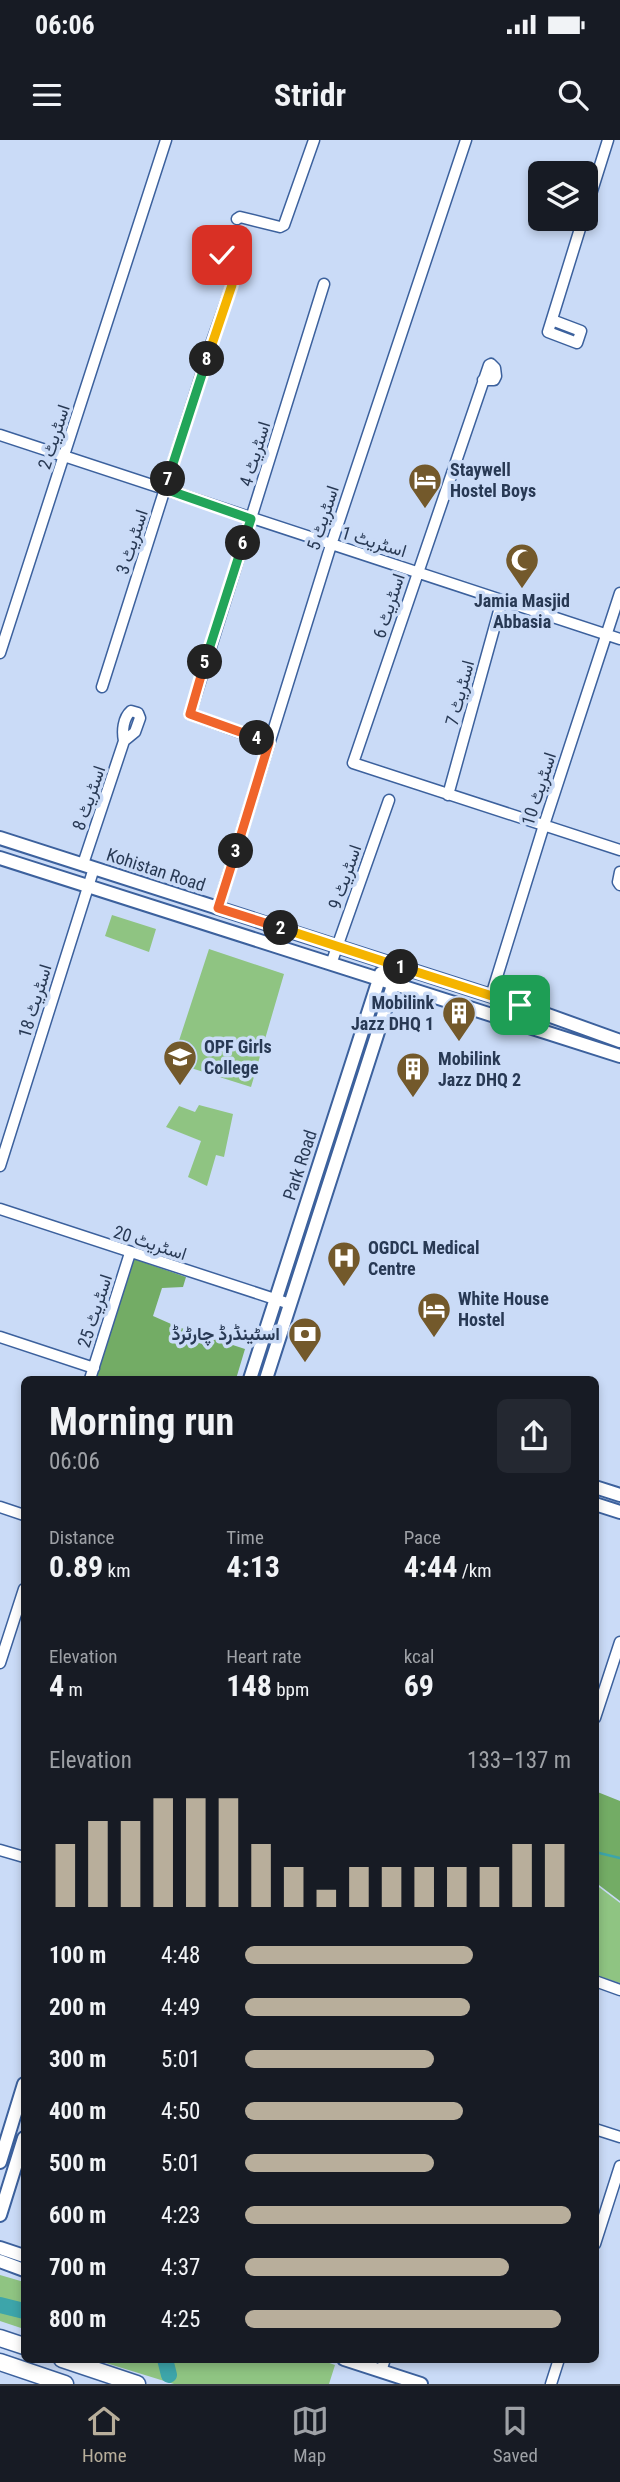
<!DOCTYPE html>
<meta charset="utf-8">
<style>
:root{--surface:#171b24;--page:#242831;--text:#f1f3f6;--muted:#9ea1a6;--line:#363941;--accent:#b8ae9b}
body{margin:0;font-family:"Roboto Condensed",Vazirmatn,sans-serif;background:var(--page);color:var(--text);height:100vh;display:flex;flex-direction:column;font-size:26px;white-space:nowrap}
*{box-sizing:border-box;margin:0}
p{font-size:23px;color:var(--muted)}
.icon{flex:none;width:38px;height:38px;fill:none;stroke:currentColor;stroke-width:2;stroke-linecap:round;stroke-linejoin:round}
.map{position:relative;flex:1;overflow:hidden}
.details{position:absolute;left:21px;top:1236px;width:578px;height:987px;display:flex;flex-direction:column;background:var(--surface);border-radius:10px;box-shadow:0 4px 10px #0003}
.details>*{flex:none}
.buttons{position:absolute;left:528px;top:21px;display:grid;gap:14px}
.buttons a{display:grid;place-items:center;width:70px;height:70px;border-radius:10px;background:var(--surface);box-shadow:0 4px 10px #0003;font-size:35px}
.pin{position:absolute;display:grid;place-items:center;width:60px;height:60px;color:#fff;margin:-30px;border-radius:14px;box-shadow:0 4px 10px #0006}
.km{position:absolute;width:35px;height:35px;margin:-18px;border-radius:50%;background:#222;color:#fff;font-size:19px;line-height:35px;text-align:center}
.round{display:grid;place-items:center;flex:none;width:74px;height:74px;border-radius:10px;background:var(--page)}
.headline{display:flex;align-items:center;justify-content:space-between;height:119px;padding:0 28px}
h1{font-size:38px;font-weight:700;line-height:52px}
.figures{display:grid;grid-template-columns:repeat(3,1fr);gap:10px;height:119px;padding:7px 28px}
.figures div{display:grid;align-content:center}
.figures b{font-size:30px;font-weight:700}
.figures small{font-size:19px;font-weight:400}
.figures p{font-size:19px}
.chart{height:196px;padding:14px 28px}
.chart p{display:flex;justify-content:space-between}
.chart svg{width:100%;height:126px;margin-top:7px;stroke:var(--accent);stroke-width:6}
ul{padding:0 28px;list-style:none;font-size:23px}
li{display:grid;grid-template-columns:112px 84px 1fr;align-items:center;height:52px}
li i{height:18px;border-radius:9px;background:var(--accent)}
.status{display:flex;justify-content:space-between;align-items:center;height:49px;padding:0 35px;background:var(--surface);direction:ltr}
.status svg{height:19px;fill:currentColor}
header{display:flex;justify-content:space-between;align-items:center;height:91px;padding:0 28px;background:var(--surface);font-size:32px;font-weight:700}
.tabs{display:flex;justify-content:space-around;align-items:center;height:98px;border-top:2px solid var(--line);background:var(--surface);font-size:19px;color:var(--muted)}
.tabs a{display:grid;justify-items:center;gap:4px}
.tabs .active{color:var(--accent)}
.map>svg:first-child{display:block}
.green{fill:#8fc482}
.forest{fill:#73ac65}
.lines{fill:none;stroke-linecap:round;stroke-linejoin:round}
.stream{stroke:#3da5aa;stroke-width:2.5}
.river{stroke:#3da5aa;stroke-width:16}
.minor-casing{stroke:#3c619d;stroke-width:13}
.tertiary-casing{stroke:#3c619d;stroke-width:16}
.primary-casing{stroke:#3c619d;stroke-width:19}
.minor{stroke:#fff;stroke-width:10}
.tertiary{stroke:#fff;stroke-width:12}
.primary{stroke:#fff;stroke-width:16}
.split-1-casing{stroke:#fff;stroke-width:14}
.split-2-casing{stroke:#fff;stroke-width:14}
.split-3-casing{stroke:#fff;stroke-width:14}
.split-4-casing{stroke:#fff;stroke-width:14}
.split-5-casing{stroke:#fff;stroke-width:14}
.split-6-casing{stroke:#fff;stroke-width:14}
.split-7-casing{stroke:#fff;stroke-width:14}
.split-8-casing{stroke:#fff;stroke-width:14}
.split-9-casing{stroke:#fff;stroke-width:14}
.split-1{stroke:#f5b400;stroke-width:9}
.split-2{stroke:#f5b400;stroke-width:9}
.split-3{stroke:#f0652b;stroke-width:9}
.split-4{stroke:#f0652b;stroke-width:9}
.split-5{stroke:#f0652b;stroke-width:9}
.split-6{stroke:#22a559;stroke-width:9}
.split-7{stroke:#22a559;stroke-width:9}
.split-8{stroke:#22a559;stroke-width:9}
.split-9{stroke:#f5b400;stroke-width:9}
.labels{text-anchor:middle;stroke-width:7;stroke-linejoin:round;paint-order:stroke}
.street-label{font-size:18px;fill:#283954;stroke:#cadbf7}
.poi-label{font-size:18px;font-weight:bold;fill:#283954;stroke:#cadbf7;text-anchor:start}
</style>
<div class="status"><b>06:06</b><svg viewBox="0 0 49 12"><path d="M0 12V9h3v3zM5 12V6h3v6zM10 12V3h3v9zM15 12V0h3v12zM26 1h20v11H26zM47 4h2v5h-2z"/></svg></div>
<header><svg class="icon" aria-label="menu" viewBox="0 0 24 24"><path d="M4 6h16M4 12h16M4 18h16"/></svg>Stridr<svg class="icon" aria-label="search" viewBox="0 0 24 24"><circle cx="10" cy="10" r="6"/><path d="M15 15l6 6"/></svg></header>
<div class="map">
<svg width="620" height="2244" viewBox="0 0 620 2244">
<rect width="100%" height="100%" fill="#cadbf7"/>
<path class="green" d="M 112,775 L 156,789 L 149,812 L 105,796 Z
M 209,809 L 284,834 L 251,947 L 172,922 Z
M 199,965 L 233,974 L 224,1017 L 216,1015 L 207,1046 L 188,1037 L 201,1001 L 166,987 L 179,966 L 195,972 Z
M 595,1744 L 620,1763 L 620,1843 L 595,1835 Z
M 0,2135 L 24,2142 L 24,2189 L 0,2181 Z
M 93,2219 L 318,2219 L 335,2225 L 329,2244 L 174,2244 Z"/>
<path class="forest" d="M 134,1119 L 186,1137 L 183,1147 L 162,1148 L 153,1176 L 178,1187 L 245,1209 L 236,1239 L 93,1239 Z
M 595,1651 L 620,1661 L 620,1761 L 595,1742 Z"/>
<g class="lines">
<path class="stream" d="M 595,1712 L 620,1718"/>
<path class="river" d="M 0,2165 L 24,2171
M 165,2219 L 169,2235"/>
<g class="minor-casing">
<path id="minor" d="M 586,70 L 608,0
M 237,79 L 240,77 L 280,87 L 284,85 L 314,0
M 552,180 L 581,191 L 577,203 L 548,192 L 583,79
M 483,240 L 494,240 L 496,236 L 495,228 L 491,224 L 489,225 L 353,623 L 620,710
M 0,295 L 620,499
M 0,513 L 166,0
M 102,547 L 210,207 L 232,145 L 232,132 L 221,109
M 269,603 L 190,574 L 324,144
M 448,655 L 502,460
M 83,724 L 124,601 C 122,591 123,578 131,571 L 138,573 L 140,578 L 135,592 L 124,601
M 620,732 L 618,742 L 620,745
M 218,768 L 331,405 L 466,0
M 331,824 L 389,660
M 491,856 L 544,685 L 620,453
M 0,1026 L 94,728
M 0,1069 L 290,1164
M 0,1197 L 94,1228
M 90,1239 L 130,1113
M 0,1367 L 24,1375
M 0,1523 L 24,1449
M 595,1578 L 620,1502
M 0,1710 L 24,1717
M 595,1841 L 620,1850
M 595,1989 L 620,1997
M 595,2104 L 620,2026
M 381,2231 L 385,2219
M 551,2244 L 559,2219"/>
</g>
<g class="tertiary-casing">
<path id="tertiary" d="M 0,698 L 520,865 L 620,901
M 0,718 L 620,916
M 250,1239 L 381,833
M 266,1239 L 396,836
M 595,1347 L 620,1355
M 595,1364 L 620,1372
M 0,2022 L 24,1944
M 0,2075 L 24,1998
M 0,2108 L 24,2116
M 0,2121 L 24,2130
M 344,2219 L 421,2244"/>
</g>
<g class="primary-casing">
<path id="primary" d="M 0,2198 L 24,2206
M 62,2219 L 137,2244
M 0,2222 L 65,2244"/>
</g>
<use href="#minor" class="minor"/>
<use href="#tertiary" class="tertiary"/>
<use href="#primary" class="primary"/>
</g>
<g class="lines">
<g class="split-1-casing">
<path id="split-1" d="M 401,827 L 520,865"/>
</g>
<g class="split-2-casing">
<path id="split-2" d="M 281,788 L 401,827"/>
</g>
<g class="split-3-casing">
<path id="split-3" d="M 236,711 L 218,768 L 281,788"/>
</g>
<g class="split-4-casing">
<path id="split-4" d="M 236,711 L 269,603 L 257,598"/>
</g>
<g class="split-5-casing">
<path id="split-5" d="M 205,522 L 190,574 L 257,598"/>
</g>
<g class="split-6-casing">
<path id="split-6" d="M 205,522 L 243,403"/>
</g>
<g class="split-7-casing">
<path id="split-7" d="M 168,339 L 165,349 L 251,379 L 243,403"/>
</g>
<g class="split-8-casing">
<path id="split-8" d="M 168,339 L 207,219"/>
</g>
<g class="split-9-casing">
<path id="split-9" d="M 207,219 L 232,145 L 232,132 L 222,115"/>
</g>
<use href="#split-1" class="split-1"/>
<use href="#split-2" class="split-2"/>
<use href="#split-3" class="split-3"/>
<use href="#split-4" class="split-4"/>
<use href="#split-5" class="split-5"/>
<use href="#split-6" class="split-6"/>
<use href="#split-7" class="split-7"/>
<use href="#split-8" class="split-8"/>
<use href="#split-9" class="split-9"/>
</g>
<defs>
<g id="hotel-pin" transform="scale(1.75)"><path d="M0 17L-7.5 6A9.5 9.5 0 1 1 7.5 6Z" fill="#73592b" stroke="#cadbf7"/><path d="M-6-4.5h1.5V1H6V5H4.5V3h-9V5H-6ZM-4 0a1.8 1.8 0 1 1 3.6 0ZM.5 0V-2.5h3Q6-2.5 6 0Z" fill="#fff"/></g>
<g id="mosque-pin" transform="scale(1.75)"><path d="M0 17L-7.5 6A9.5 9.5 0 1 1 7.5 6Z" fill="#73592b" stroke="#cadbf7"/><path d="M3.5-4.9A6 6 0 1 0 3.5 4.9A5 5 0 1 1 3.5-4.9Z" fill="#fff"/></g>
<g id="building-pin" transform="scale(1.75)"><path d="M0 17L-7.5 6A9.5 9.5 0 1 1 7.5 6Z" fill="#73592b" stroke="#cadbf7"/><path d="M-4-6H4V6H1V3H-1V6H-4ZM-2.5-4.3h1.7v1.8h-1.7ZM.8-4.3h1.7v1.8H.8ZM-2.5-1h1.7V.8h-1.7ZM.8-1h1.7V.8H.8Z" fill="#fff"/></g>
<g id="university-pin" transform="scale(1.75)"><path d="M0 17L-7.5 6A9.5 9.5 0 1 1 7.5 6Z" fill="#73592b" stroke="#cadbf7"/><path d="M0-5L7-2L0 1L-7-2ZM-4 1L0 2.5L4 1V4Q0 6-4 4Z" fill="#fff"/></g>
<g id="hospital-pin" transform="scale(1.75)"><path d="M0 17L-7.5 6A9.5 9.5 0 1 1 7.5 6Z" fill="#73592b" stroke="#cadbf7"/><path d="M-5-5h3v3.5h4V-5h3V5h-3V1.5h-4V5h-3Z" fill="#fff"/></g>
<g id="bank-pin" transform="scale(1.75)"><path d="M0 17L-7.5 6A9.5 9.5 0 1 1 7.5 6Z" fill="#73592b" stroke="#cadbf7"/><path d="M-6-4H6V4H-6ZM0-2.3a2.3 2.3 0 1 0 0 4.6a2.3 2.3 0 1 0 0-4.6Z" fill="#fff"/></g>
</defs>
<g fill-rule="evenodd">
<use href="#hotel-pin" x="425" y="340"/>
<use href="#mosque-pin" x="522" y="420"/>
<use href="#building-pin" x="459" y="873"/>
<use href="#university-pin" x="180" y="917"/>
<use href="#building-pin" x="413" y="929"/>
<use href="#hospital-pin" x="344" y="1118"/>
<use href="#hotel-pin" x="434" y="1169"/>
<use href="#bank-pin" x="305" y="1194"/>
</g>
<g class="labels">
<g class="street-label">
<text transform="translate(54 297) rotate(-72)" y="6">اسٹریٹ 2</text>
<text transform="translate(255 314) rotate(-73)" y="6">اسٹریٹ 4</text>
<text transform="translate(323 378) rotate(-72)" y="6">اسٹریٹ 5</text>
<text transform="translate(132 402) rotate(-72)" y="6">اسٹریٹ 3</text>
<text transform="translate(374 402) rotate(17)" y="6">اسٹریٹ 1</text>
<text transform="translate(389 466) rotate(-72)" y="6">اسٹریٹ 6</text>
<text transform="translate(460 553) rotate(-75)" y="6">اسٹریٹ 7</text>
<text transform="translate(539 649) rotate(-72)" y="6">اسٹریٹ 10</text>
<text transform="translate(89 658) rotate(-71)" y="6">اسٹریٹ 8</text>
<text transform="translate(156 730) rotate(18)" y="6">Kohistan Road</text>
<text transform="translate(345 737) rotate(-71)" y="6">اسٹریٹ 9</text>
<text transform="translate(35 861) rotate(-73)" y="6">اسٹریٹ 18</text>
<text transform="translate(300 1025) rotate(-72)" y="6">Park Road</text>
<text transform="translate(150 1103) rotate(18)" y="6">اسٹریٹ 20</text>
<text transform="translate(95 1171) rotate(-72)" y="6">اسٹریٹ 25</text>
</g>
<g class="poi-label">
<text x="450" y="336">Staywell<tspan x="450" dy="21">Hostel Boys</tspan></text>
<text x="522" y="467" text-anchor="middle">Jamia Masjid<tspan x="522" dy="21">Abbasia</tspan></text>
<text x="434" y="869" text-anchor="end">Mobilink<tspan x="434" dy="21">Jazz DHQ 1</tspan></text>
<text x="204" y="913">OPF Girls<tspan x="204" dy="21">College</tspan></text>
<text x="438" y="925">Mobilink<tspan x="438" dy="21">Jazz DHQ 2</tspan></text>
<text x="368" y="1114">OGDCL Medical<tspan x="368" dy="21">Centre</tspan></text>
<text x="458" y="1165">White House<tspan x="458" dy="21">Hostel</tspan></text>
<text x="280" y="1200" text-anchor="end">اسٹینڈرڈ چارٹرڈ</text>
</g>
</g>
</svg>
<div class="buttons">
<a><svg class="icon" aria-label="layers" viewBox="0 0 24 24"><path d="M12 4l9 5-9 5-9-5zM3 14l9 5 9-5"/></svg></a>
</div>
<div class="pin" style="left:520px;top:865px;background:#1e9e55"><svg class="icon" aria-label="arrive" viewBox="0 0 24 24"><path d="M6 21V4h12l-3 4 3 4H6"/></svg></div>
<div class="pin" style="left:222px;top:115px;background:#d93025"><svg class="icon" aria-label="check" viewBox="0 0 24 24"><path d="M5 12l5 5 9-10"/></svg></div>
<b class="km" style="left:401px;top:827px">1</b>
<b class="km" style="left:281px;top:788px">2</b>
<b class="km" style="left:236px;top:711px">3</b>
<b class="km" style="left:257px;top:598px">4</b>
<b class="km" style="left:205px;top:522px">5</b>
<b class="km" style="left:243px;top:403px">6</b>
<b class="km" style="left:168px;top:339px">7</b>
<b class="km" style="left:207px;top:219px">8</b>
<section class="details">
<div class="headline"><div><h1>Morning run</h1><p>06:06</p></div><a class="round"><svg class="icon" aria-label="share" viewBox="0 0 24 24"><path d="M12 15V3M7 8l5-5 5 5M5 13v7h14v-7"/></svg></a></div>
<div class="figures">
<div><p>Distance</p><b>0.89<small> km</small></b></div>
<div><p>Time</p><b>4:13</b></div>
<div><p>Pace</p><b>4:44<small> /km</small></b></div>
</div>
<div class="figures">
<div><p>Elevation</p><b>4<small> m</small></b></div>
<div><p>Heart rate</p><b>148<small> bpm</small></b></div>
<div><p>kcal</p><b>69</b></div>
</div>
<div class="chart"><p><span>Elevation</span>133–137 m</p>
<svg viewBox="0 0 160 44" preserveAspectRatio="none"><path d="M5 44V22M15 44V14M25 44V14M35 44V6M45 44V6M55 44V6M65 44V22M75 44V30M85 44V38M95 44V30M105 44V30M115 44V30M125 44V30M135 44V30M145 44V22M155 44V22"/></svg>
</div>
<ul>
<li><b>100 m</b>4:48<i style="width:70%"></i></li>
<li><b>200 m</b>4:49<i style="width:69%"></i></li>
<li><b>300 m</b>5:01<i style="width:58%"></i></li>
<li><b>400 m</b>4:50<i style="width:67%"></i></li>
<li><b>500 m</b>5:01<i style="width:58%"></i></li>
<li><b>600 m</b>4:23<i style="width:100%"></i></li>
<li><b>700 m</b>4:37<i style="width:81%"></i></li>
<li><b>800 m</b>4:25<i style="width:97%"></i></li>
</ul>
</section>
</div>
<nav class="tabs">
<a class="active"><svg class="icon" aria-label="home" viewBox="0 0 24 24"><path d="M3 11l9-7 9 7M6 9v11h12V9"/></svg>Home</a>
<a><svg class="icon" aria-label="map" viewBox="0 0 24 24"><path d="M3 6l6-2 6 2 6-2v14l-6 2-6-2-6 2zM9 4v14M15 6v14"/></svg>Map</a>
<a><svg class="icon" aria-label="saved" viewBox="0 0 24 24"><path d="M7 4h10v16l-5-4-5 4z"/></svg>Saved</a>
</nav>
